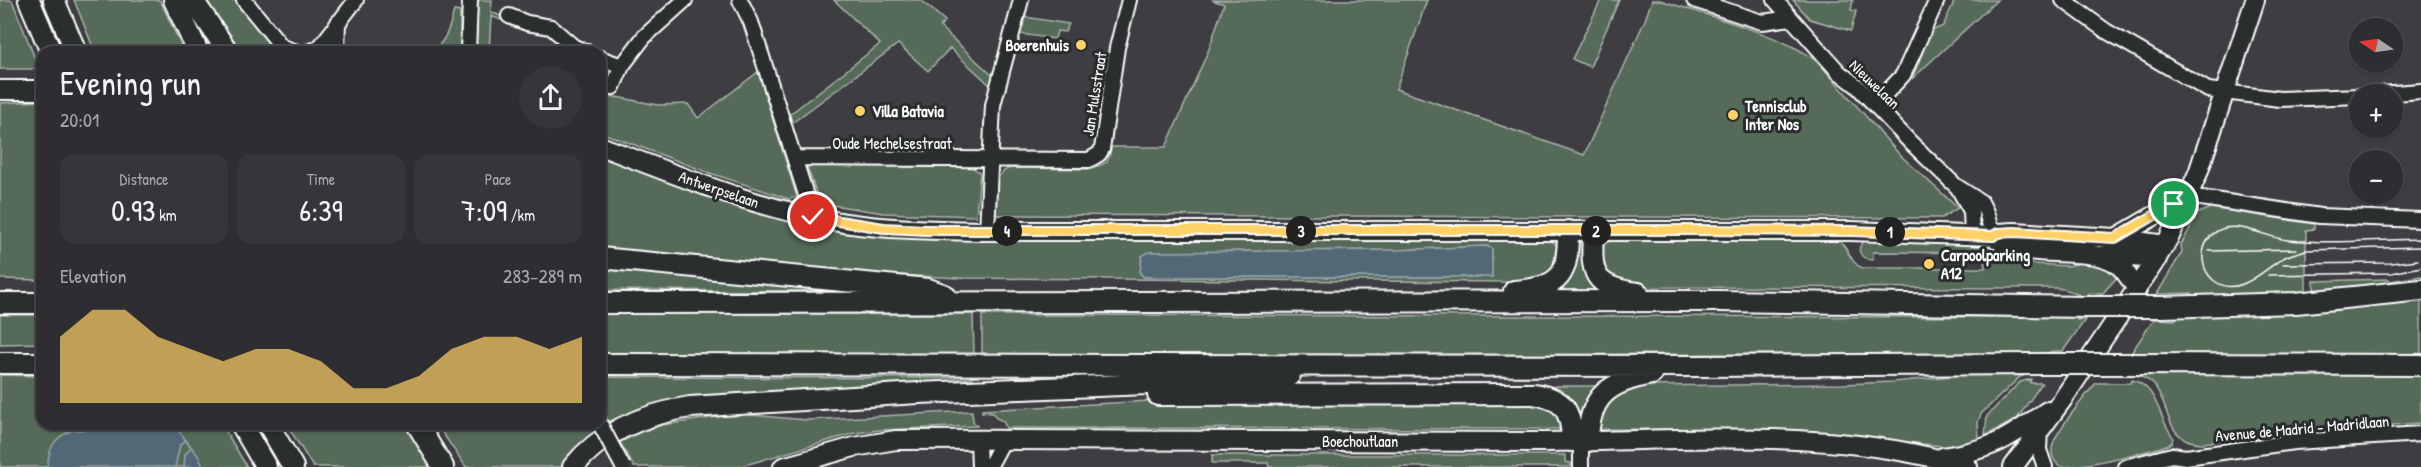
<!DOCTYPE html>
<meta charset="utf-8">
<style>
:root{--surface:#2e2e32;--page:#36363a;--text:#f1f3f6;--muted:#a7a8ac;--line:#494a4d;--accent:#ffd166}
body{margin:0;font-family:"Patrick Hand",sans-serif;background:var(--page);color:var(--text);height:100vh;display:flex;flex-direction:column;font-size:22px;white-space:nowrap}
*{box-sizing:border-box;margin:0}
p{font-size:20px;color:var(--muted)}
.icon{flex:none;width:33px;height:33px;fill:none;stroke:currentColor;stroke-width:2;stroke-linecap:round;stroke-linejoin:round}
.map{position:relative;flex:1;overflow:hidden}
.side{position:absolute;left:36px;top:46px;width:570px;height:384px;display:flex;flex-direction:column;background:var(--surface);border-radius:18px;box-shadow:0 2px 4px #0004,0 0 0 2px var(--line)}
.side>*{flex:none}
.needle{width:39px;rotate:283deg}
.buttons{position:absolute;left:2349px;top:18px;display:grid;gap:12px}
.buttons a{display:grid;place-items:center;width:54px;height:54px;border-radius:50%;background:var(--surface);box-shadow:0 2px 4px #0004,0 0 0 2px var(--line);font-size:30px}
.pin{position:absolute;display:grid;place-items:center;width:51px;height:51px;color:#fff;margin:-26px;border:3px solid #fff;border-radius:50%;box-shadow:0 2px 6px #0007}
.km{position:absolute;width:30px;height:30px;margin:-15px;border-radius:50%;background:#222;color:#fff;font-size:16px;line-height:30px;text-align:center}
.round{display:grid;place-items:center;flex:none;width:63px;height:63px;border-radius:32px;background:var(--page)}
.head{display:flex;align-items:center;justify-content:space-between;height:102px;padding:0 24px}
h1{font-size:33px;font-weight:600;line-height:45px}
.metrics{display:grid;grid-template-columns:repeat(3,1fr);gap:9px;height:102px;padding:6px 24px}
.metrics div{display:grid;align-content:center;border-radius:15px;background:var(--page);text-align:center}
.metrics b{font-size:30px;font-weight:600}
.metrics small{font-size:16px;font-weight:400}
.metrics p{font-size:16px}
.chart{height:168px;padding:12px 24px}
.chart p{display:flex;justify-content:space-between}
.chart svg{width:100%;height:108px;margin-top:6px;fill:var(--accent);opacity:.7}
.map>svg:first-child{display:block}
.green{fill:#556b58;stroke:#aab5ac;stroke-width:1.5;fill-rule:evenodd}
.water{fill:#526876;stroke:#97a4ad;stroke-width:1.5}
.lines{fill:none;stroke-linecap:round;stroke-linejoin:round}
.minor-casing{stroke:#fff;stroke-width:18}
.major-casing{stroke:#fff;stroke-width:22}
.highway-casing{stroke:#fff;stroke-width:24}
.minor{stroke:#2a2d2e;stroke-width:14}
.major{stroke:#2a2d2e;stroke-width:18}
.highway{stroke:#2a2d2e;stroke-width:20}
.tram{stroke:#fff;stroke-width:1.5}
.minor-bridge-casing{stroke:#fff;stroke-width:18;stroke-linecap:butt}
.highway-bridge-casing{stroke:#fff;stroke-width:24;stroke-linecap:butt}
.minor-bridge{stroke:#2a2d2e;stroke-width:14}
.highway-bridge{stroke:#2a2d2e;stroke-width:20}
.route-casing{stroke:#fff;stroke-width:12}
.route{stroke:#ffd166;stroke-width:8}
.poi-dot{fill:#ffd166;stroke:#2a2d2e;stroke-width:2}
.labels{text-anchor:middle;stroke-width:6;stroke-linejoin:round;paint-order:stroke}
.poi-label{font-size:16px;font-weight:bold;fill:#fff;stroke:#2a2d2e;text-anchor:start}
.street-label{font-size:16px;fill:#fff;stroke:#2a2d2e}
</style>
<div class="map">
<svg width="2421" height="467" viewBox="0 0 2421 467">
<rect width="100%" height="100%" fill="#3e3d42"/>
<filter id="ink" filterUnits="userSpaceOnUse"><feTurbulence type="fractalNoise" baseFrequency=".0167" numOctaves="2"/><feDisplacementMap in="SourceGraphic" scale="12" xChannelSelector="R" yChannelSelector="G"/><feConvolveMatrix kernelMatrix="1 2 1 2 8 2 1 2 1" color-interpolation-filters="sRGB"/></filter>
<g filter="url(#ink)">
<path class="green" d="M 0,0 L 12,0 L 39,69 L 0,69 Z
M 74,0 L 160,0 L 184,52 L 95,52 Z
M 206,0 L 234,0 L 277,52 L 242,52 Z
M 478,0 L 492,0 L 491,12 L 510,20 L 509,23 L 491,16 L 489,52 L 476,52 Z
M 834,0 L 921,0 L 945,21 L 940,27 L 993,76 L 991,86 L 950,48 L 928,71 L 898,44 L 792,123 L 790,114 L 880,44 Z
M 1212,0 L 1427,0 L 1396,89 L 1584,155 L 1645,20 L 1652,0 L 1660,0 C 1704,15 1781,34 1817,61 L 1900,155 L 1958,208 L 1942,218 L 995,215 C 996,197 991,171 1012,168 L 1092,169 L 1107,162 L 1112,147 L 1166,147 L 1209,49 L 1224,4 Z
M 1601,0 L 1619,0 L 1590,67 L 1572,59 Z
M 1793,0 L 1853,0 L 1851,10 L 1856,11 L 1851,31 L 1810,19 Z
M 1955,0 L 1997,0 L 1912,79 L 1931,31 L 1943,26 Z
M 454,11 L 460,12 L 460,52 L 431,52 C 446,42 449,29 454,11 Z
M 1025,17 L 1069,24 L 1065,32 L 1057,31 L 1055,39 L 1020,34 Z
M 758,72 L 797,197 L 789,199 L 707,172 L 600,132 L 600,94 L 658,105 L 688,104 L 698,118 Z
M 42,101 L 42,280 L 0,279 L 0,103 Z
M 600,155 C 668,181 735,209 805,225 C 832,232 860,234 887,237 L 1547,239 L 1555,243 L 1560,250 L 1554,272 L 1531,281 L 1512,282 L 960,278 C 840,273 719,263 600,247 ZM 1487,246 L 1492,249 L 1492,277 L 1144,277 L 1140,273 L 1142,256 L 1149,252 L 1398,250 Z
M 809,166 L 972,167 L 980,173 L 976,216 L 883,213 L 820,203 L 807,167 Z
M 2210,208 L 2314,224 L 2314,229 L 2306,230 L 2306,294 L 2190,297 L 2192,293 L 2157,294 L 2182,252 L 2181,245 L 2198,213 Z
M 1837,239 C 1849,247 1848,261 1862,268 L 1985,268 L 1984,253 L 1873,252 L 1873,260 C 1859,260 1854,246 1867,239 L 1981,243 L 2019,251 L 2017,258 L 2032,264 L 2068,266 L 2082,263 L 2103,265 L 2118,276 L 2103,293 L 2090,293 L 2087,298 L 2064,289 L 2055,288 L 1637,287 L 1605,275 L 1600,247 L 1611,240 Z
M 1575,242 L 1585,242 L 1606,293 L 1540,294 Z
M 600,265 L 833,288 L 832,291 L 600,290 Z
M 2421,276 L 2421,281 L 2314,293 L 2314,281 L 2389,279 L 2390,281 Z
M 2421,298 L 2421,357 L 2131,353 L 2154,319 L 2175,320 L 2177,316 Z
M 600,314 L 973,314 L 974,356 L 600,355 Z
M 0,315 L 42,315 L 42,343 L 0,344 Z
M 982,315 L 2079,317 L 2077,320 L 2085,320 L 2063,351 L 2052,351 L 2047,354 L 982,355 Z
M 2421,373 L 2421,423 L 2301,431 L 2202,443 C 2162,441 2172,405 2153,384 C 2148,379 2142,377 2136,375 Z
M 2029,374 L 2020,377 L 1981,414 L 1978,422 L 1979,443 L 1951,447 L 1796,430 L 1597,429 L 1607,399 L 1633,386 L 1842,384 L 1894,382 L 1961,375 Z
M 0,375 L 42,376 L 42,424 L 222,425 L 247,467 L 0,467 Z
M 600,377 L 973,378 L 973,384 L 639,410 L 609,423 L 600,406 Z
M 2031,379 L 2030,383 L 2042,383 L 2017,419 L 1985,436 L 1987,416 L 2020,382 Z
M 2132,380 C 2158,386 2158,418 2173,437 L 2172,443 C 2155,451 2080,467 2063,467 C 2055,465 2051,456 2052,448 C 2053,434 2086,395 2096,383 L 2130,383 Z
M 1555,386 L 1602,386 L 1582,429 L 1554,392 Z
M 1150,401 L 1195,403 L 1550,404 L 1563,423 L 1561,429 L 1006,428 L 1003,421 L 996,418 L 993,413 L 982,412 L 982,410 Z
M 972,411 L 973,421 L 977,426 L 880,430 L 855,433 L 738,467 L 634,467 L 620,442 L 641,432 L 662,425 L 738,414 L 807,420 Z
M 287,425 L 406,425 L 435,467 L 313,467 Z
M 437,425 L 591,425 L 595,433 L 576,450 L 564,467 L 466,467 Z
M 1197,431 L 1550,432 L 1550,434 L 1197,433 Z
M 1212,455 L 1565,455 L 1565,462 L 1571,463 L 1571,467 L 1269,467 L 1268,463 L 1212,463 Z"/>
<path class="water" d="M 1487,246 L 1492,249 L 1492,277 L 1144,277 L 1140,273 L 1142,256 L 1149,252 L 1398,250 Z
M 176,427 L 199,457 L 203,467 L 184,467 L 185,455 L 191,447 L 185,440 L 180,445 L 175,467 L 47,467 C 50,446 53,438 73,430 Z"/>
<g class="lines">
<g class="minor-casing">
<path id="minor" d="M 244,0 L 282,47 L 297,52
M 740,0 L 751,22 L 813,217
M 1694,0 L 1762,22 L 1791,18
M 1775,0 L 1839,72 L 1857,86 L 1910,142 L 1956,186 L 1981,202 L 1986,212 L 1993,236
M 2063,0 L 2106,31 L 2208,90 L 2280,99 L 2360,96
M 509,16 L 527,23 L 551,27 L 574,47 L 587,52
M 308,52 L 319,48 L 356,0
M 337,52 L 338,22
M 468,52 L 470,0
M 600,58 L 622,66 L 644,37 L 685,0
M 613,87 L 622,66
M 2380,94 L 2421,91
M 1875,105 L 1903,75 L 1937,0
M 795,158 L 1089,160 L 1099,154 L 1102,149 L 1117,48 L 1129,0
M 1959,190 L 1971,211 L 1972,235
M 2188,196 L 2320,216 L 2421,220
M 987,231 L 993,105 L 1021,0
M 2040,429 L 2039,450 L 2045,467
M 978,441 L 979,467
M 1581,441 L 1581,467
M 989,467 L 1003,441
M 2125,467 L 2172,455 L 2186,457 L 2295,442 L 2421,434"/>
</g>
<g class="major-casing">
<path id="major" d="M 0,90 L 42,90
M 600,146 C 680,176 759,210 845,223 C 892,230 939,230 987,231 L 1851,231 L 1993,236 L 1998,233 L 2014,232 L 2116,238 L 2165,245
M 1993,236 C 2022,263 2086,243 2116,263 C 2125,269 2131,281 2137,289
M 2116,238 L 2188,196
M 2105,255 L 2157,259
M 1943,457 C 1993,449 2006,440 2047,411
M 783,467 L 854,447 L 896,440 C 1112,439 1328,442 1544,442 C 1682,441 1835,426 1968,467
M 2013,467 L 2063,399 L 2154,263 L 2170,236 L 2198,173 L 2255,0"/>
</g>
<g class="highway-casing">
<path id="highway" d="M 29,0 L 51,52
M 54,0 L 76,52
M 174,0 L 198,52
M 193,0 L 228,52
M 1593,231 C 1591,273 1591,287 1638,293
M 600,258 L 928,289 L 945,295
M 1514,291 C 1562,288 1568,275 1568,231
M 0,303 L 42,303
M 600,303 L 1719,301 L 2086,307
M 2162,307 L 2296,303 L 2421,290
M 0,363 L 42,363
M 600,364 L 1697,366 L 2044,364
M 2123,364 L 2421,365
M 1158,395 L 1533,394 C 1565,398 1571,411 1572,441
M 241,424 L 266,467
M 268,424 L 293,467
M 417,424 L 443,467
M 1588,441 C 1589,395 1609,382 1652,374
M 573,467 C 603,430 645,414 690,407 L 918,393 L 1248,380 L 1290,375"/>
</g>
<use href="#minor" class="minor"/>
<use href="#major" class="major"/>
<use href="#highway" class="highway"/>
<path class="tram" d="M 2421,239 C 2377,240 2331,244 2288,240 C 2268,238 2245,224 2225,228 C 2200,234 2195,268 2216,282 C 2240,298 2265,268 2285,257 C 2291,254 2299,252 2306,250 L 2421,247
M 2209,251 L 2296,249
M 2283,264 L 2391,263 L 2418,260
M 2268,275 L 2391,273 L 2421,267"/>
<g class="minor-bridge-casing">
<path id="minor-bridge" d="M 600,424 L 623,467"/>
</g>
<g class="highway-bridge-casing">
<path id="highway-bridge" d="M 2086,307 L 2162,307
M 2044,364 L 2123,364"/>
</g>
<use href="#minor-bridge" class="minor-bridge"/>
<use href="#highway-bridge" class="highway-bridge"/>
</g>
</g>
<g class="lines" filter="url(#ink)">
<g class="route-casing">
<path id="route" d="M 813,217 L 884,228 L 925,230 L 1684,230 L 1851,231 L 1993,236 L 1998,233 L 2014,232 L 2115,238 L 2174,204"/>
</g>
<use href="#route" class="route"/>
</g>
<g class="poi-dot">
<circle cx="1081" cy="45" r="6"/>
<circle cx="860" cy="111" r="6"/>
<circle cx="1733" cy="115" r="6"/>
<circle cx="1929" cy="264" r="6"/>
</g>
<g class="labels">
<g class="poi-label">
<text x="1069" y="51" text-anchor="end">Boerenhuis</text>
<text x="1745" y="112">Tennisclub<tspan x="1745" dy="18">Inter Nos</tspan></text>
<text x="872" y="117">Villa Batavia</text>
<text x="1941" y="261">Carpoolparking<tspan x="1941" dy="18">A12</tspan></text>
</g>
<g class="street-label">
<text transform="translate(1875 84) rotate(44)" y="6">Nieuwelaan</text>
<text transform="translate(1094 94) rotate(-81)" y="6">Jan Mulsstraat</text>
<text x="892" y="149">Oude Mechelsestraat</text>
<text transform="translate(719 189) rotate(19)" y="6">Antwerpselaan</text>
<text transform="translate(2302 428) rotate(-5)" y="6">Avenue de Madrid - Madridlaan</text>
<text x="1360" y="447">Boechoutlaan</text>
</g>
</g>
</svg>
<div class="buttons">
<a><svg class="needle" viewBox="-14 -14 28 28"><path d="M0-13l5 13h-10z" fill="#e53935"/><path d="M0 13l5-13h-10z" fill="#a7a8ac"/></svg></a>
<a>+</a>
<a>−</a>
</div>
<div class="pin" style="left:2174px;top:204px;background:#1e9e55"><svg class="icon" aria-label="arrive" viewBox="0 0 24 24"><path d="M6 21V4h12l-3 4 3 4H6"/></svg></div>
<div class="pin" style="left:813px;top:217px;background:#d93025"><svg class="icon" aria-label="check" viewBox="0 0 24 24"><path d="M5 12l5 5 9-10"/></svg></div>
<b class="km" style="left:1890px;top:232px">1</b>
<b class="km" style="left:1596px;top:231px">2</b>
<b class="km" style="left:1301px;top:231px">3</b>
<b class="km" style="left:1007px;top:231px">4</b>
<section class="side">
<div class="head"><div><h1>Evening run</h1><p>20:01</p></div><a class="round"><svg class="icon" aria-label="share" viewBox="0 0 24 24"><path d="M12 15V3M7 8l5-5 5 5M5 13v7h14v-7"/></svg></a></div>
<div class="metrics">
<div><p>Distance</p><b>0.93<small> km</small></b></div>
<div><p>Time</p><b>6:39</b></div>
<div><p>Pace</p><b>7:09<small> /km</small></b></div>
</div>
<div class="chart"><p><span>Elevation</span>283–289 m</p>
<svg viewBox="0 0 160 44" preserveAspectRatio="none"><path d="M0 44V17L10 6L20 6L30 17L40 22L50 27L60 22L70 22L80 27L90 38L100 38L110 33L120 22L130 17L140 17L150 22L160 17V44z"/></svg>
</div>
</section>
</div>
